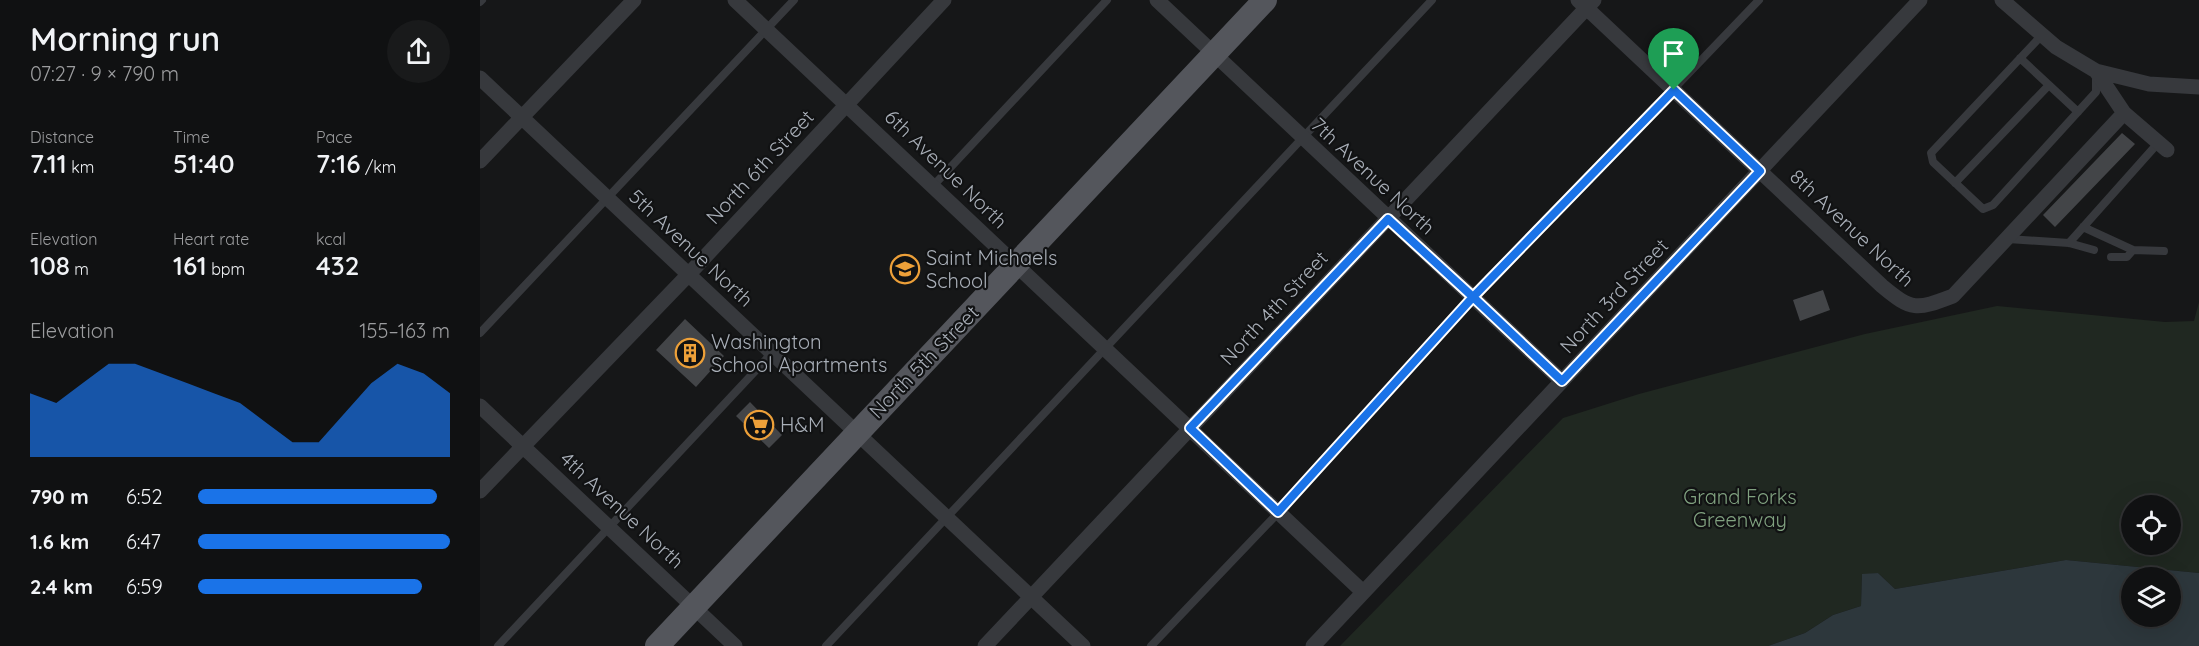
<!DOCTYPE html>
<meta charset="utf-8">
<style>
:root{--surface:#101112;--page:#191a1b;--text:#f1f3f6;--muted:#9c9d9f;--line:#303132;--accent:#1a73e8}
body{margin:0;font-family:Quicksand,sans-serif;background:var(--page);color:var(--text);height:100vh;display:flex;flex-direction:column;font-size:22px;white-space:nowrap}
*{box-sizing:border-box;margin:0}
p{font-size:20px;color:var(--muted)}
.icon{flex:none;width:33px;height:33px;fill:none;stroke:currentColor;stroke-width:2;stroke-linecap:round;stroke-linejoin:round}
.map{position:relative;flex:1;overflow:hidden}
.panel{display:flex;flex-direction:column;background:var(--surface);width:480px}
.panel>*{flex:none}
.buttons{position:absolute;left:1641px;top:495px;display:grid;gap:12px}
.buttons a{display:grid;place-items:center;width:60px;height:60px;border-radius:50%;background:var(--surface);box-shadow:0 6px 24px #0002,0 0 0 2px var(--line);font-size:30px}
.pin{position:absolute;display:grid;place-items:center;width:51px;height:51px;color:#fff;margin:-62px -26px;border-radius:50% 50% 50% 0;rotate:-45deg;box-shadow:0 0 6px #0007}
.pin .icon{rotate:45deg}
.round{display:grid;place-items:center;flex:none;width:63px;height:63px;border-radius:32px;background:var(--page)}
.head{display:flex;align-items:center;justify-content:space-between;height:102px;padding:0 30px}
h1{font-size:33px;font-weight:600;line-height:45px}
.stats{display:grid;grid-template-columns:repeat(3,1fr);gap:9px;height:102px;padding:6px 30px}
.stats div{display:grid;align-content:center}
.stats b{font-size:26px;font-weight:600}
.stats small{font-size:16px;font-weight:400}
.stats p{font-size:16px}
.chart{height:168px;padding:12px 30px}
.chart p{display:flex;justify-content:space-between}
.chart svg{width:100%;height:108px;margin-top:6px;fill:var(--accent);opacity:.7}
ul{padding:0 30px;list-style:none;font-size:20px}
li{display:grid;grid-template-columns:96px 72px 1fr;align-items:center;height:45px}
li i{height:15px;border-radius:8px;background:var(--accent)}
main{display:flex;flex:1;min-height:0}
.map>svg:first-child{display:block}
.green{fill:#202821;fill-rule:evenodd}
.water{fill:#2d373c;fill-rule:evenodd}
.building{fill:#434548}
.lines{fill:none;stroke-linecap:round;stroke-linejoin:round}
.service{stroke:#37393d;stroke-width:8}
.minor{stroke:#37393d;stroke-width:15}
.primary{stroke:#54565c;stroke-width:24}
.route-casing{stroke:#fff;stroke-width:12}
.route{stroke:#1a73e8;stroke-width:8}
.labels{text-anchor:middle;stroke-width:4.5;stroke-linejoin:round;paint-order:stroke}
.street-label{font-size:20px;fill:#a9afb8;stroke:#111213}
.poi-label{font-size:20px;fill:#a9afb8;stroke:#111213;text-anchor:start}
.park-label{font-size:20px;fill:#81a280;stroke:#111213}
</style>
<main>
<section class="panel">
<div class="head"><div><h1>Morning run</h1><p>07:27 · 9 × 790 m</p></div><a class="round"><svg class="icon" aria-label="share" viewBox="0 0 24 24"><path d="M12 15V3M7 8l5-5 5 5M5 13v7h14v-7"/></svg></a></div>
<div class="stats">
<div><p>Distance</p><b>7.11<small> km</small></b></div>
<div><p>Time</p><b>51:40</b></div>
<div><p>Pace</p><b>7:16<small> /km</small></b></div>
</div>
<div class="stats">
<div><p>Elevation</p><b>108<small> m</small></b></div>
<div><p>Heart rate</p><b>161<small> bpm</small></b></div>
<div><p>kcal</p><b>432</b></div>
</div>
<div class="chart"><p><span>Elevation</span>155–163 m</p>
<svg viewBox="0 0 160 44" preserveAspectRatio="none"><path d="M0 44V18L10 22L20 14L30 6L40 6L50 10L60 14L70 18L80 22L90 30L100 38L110 38L120 26L130 14L140 6L150 10L160 18V44z"/></svg>
</div>
<ul>
<li><b>790 m</b>6:52<i style="width:95%"></i></li>
<li><b>1.6 km</b>6:47<i style="width:100%"></i></li>
<li><b>2.4 km</b>6:59<i style="width:89%"></i></li>
</ul>
</section>
<div class="map">
<svg width="1719" height="646" viewBox="0 0 1719 646">
<rect width="100%" height="100%" fill="#161718"/>
<path class="green" d="M 1719,302 L 1719,573 L 1586,560 L 1415,589 L 1398,573 L 1382,575 L 1381,606 L 1353,615 L 1325,633 L 1288,646 L 860,646 L 1083,418 L 1159,394 L 1385,334 L 1517,306 L 1685,322 L 1714,321 ZM 1652,506 L 1690,506 L 1690,544 L 1652,544 Z"/>
<path class="water" d="M 1586,560 L 1719,573 L 1719,646 L 1288,646 L 1325,633 L 1353,615 L 1381,606 L 1382,574 L 1398,573 L 1415,589 ZM 1652,578 L 1690,578 L 1690,616 L 1652,616 Z"/>
<path class="building" d="M 1642,133 L 1655,144 L 1575,227 L 1563,215 Z
M 1343,290 L 1350,310 L 1320,321 L 1313,300 Z
M 205,319 L 244,356 L 216,387 L 176,350 Z
M 270,402 L 302,435 L 289,448 L 256,416 Z"/>
<g class="lines">
<path class="service" d="M 0,2 L 2,0
M 1562,35 L 1451,153 L 1453,162 L 1503,209 L 1513,205 L 1616,92 L 1616,74
M 1540,58 L 1598,112
M 1475,183 L 1569,85
M 453,186 L 627,0
M 1603,227 L 1653,250 L 1684,251
M 1528,239 L 1589,243 L 1614,250
M 1589,243 L 1679,142
M 1631,257 L 1647,257 L 1653,250
M 0,333 L 314,0
M 18,646 L 292,353
M 346,646 L 952,0
M 671,646 L 799,512 L 993,298 L 1279,0"/>
<path class="minor" d="M 255,0 L 883,592
M 677,0 L 1082,381
M 1098,0 L 1402,286 C 1432,311 1436,310 1473,296 L 1644,113
M 1522,0 L 1576,47 L 1616,71 L 1644,113 L 1687,150
M 1616,71 L 1669,84 L 1719,87
M 0,78 L 603,646
M 0,161 L 154,0
M 0,406 L 255,646
M 0,491 L 209,274 L 464,0
M 505,646 L 1114,0
M 833,646 L 1440,0"/>
<path class="primary" d="M 177,646 L 785,0"/>
</g>
<g class="lines">
<g class="route-casing">
<path id="route" d="M 1194,90 L 993,297 L 908,219 L 710,428 L 798,512 L 993,297 L 1082,381 L 1280,171 L 1194,90"/>
</g>
<use href="#route" class="route"/>
</g>
<defs>
<g id="school-ring" transform="scale(1.5)"><circle r="9.5" fill="#111213" stroke="#eda039" stroke-width="1.5"/><path d="M0-5L7-2L0 1L-7-2ZM-4 1L0 2.5L4 1V4Q0 6-4 4Z" fill="#eda039"/></g>
<g id="building-ring" transform="scale(1.5)"><circle r="9.5" fill="#111213" stroke="#eda039" stroke-width="1.5"/><path d="M-4-6H4V6H1V3H-1V6H-4ZM-2.5-4.3h1.7v1.8h-1.7ZM.8-4.3h1.7v1.8H.8ZM-2.5-1h1.7V.8h-1.7ZM.8-1h1.7V.8H.8Z" fill="#eda039"/></g>
<g id="supermarket-ring" transform="scale(1.5)"><circle r="9.5" fill="#111213" stroke="#eda039" stroke-width="1.5"/><path d="M-6-5.5h2.5l.6 2H6L4.5 2H-2.5L-4.4-4H-6ZM-1.5 3.2a1.3 1.3 0 1 0 .1 0ZM3 3.2a1.3 1.3 0 1 0 .1 0Z" fill="#eda039"/></g>
</defs>
<g fill-rule="evenodd">
<use href="#school-ring" x="425" y="269"/>
<use href="#building-ring" x="210" y="353"/>
<use href="#supermarket-ring" x="279" y="425"/>
</g>
<g class="labels">
<g class="street-label">
<text transform="translate(280 167) rotate(-47)" y="7">North 6th Street</text>
<text transform="translate(466 169) rotate(44)" y="7">6th Avenue North</text>
<text transform="translate(893 176) rotate(43)" y="7">7th Avenue North</text>
<text transform="translate(1372 228) rotate(43)" y="7">8th Avenue North</text>
<text transform="translate(211 248) rotate(43)" y="7">5th Avenue North</text>
<text transform="translate(1134 296) rotate(-47)" y="7">North 3rd Street</text>
<text transform="translate(794 308) rotate(-47)" y="7">North 4th Street</text>
<text transform="translate(444 362) rotate(-46)" y="7">North 5th Street</text>
<text transform="translate(142 510) rotate(43)" y="7">4th Avenue North</text>
</g>
<g class="poi-label">
<text x="446" y="265">Saint Michaels<tspan x="446" dy="23">School</tspan></text>
<text x="231" y="349">Washington<tspan x="231" dy="23">School Apartments</tspan></text>
<text x="300" y="432">H&amp;M</text>
</g>
<g class="park-label">
<text x="1260" y="504">Grand Forks<tspan x="1260" dy="23">Greenway</tspan></text>
</g>
</g>
</svg>
<div class="buttons">
<a><svg class="icon" aria-label="locate" viewBox="0 0 24 24"><circle cx="12" cy="12" r="6"/><path d="M12 2v4M12 18v4M2 12h4M18 12h4"/></svg></a>
<a><svg class="icon" aria-label="layers" viewBox="0 0 24 24"><path d="M12 4l9 5-9 5-9-5zM3 14l9 5 9-5"/></svg></a>
</div>
<div class="pin" style="left:1194px;top:90px;background:#1e9e55"><svg class="icon" aria-label="arrive" viewBox="0 0 24 24"><path d="M6 21V4h12l-3 4 3 4H6"/></svg></div>
</div>
</main>
